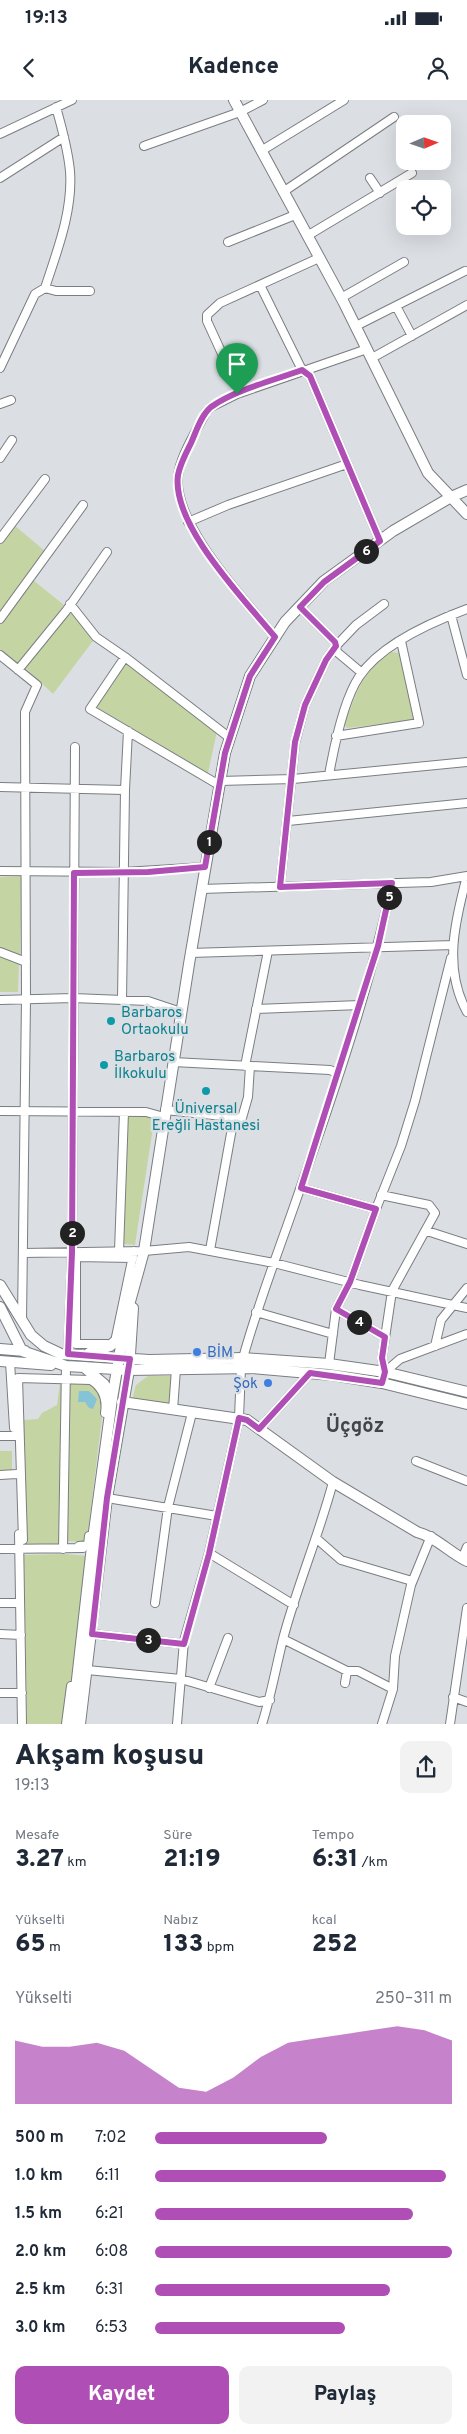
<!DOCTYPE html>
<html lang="tr">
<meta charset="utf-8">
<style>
:root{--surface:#fff;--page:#f2f2f3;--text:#1f2937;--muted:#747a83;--accent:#af4eb5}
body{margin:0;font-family:Overpass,sans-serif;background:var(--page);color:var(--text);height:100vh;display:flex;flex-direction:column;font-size:19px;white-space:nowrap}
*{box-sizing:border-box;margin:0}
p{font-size:16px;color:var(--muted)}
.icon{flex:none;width:28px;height:28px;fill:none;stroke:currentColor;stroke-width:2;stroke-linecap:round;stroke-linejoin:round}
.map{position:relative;height:1624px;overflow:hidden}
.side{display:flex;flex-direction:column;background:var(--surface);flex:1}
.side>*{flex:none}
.needle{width:32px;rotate:88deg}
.buttons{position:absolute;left:396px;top:15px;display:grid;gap:10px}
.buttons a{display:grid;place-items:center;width:55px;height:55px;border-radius:10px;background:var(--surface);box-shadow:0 5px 20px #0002;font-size:25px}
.pin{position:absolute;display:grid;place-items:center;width:42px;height:42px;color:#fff;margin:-51px -21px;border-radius:50% 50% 50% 0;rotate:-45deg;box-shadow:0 0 5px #0007}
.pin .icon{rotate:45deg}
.km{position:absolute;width:25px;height:25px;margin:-12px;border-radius:50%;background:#222;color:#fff;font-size:14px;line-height:25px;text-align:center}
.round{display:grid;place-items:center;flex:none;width:52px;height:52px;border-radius:10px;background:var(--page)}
.headline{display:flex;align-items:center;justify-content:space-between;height:85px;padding:0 15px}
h1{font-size:28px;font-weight:800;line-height:38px}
.figures{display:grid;grid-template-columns:repeat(3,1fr);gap:8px;height:85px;padding:5px 15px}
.figures div{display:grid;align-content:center}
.figures b{font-size:25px;font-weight:800}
.figures small{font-size:14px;font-weight:400}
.figures p{font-size:14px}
.chart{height:140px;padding:10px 15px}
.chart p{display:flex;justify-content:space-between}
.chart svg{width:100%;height:90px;margin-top:5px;fill:var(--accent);opacity:.7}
.button{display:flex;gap:10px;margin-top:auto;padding:10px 15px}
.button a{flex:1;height:58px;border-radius:10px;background:var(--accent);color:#fff;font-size:20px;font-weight:800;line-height:58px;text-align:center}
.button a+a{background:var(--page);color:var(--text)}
ul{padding:0 15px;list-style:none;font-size:16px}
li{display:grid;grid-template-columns:80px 60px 1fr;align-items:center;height:38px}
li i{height:12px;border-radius:6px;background:var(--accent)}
.status{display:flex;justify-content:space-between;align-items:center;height:35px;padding:0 25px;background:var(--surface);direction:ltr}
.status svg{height:14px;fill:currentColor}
header{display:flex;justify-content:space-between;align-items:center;height:65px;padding:0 15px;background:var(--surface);font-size:22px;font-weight:800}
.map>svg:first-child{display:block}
.green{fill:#c5d4a3}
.water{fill:#85c3d6}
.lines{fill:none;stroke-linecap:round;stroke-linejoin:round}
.street-casing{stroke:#7a7e82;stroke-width:10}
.secondary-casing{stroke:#7a7e82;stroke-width:12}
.street{stroke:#fff;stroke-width:8}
.secondary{stroke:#fff;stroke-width:10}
.route-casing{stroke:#fff;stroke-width:10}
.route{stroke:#af4eb5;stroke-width:6}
.culture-dot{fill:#0f9aa8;stroke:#dbdfe3;stroke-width:2}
.shop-dot{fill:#3f7fe0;stroke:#dbdfe3;stroke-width:2}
.labels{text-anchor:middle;stroke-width:5;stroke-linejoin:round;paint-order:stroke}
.culture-label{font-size:15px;fill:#0d838f;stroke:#dbdfe3;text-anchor:start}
.shop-label{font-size:15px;fill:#366cbe;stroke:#dbdfe3;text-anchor:start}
.district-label{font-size:20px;font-weight:bold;fill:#424649;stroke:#dbdfe3}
</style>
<div class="status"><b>19:13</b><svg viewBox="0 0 49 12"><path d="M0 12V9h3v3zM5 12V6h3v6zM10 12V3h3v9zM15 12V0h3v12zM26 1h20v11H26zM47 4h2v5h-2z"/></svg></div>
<header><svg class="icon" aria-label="back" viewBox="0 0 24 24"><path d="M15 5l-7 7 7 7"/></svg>Kadence<svg class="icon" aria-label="person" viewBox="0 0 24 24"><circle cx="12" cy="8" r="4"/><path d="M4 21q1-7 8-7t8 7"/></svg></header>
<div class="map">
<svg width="467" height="1624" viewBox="0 0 467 1624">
<rect width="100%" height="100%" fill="#dbdfe3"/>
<path class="green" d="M 14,425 L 45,451 L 0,514 L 0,445 Z
M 33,480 L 64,505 L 18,565 L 0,550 L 0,523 Z
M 71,508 L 93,541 L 53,594 L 24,567 Z
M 392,552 L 401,553 L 415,620 L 347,628 L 344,624 C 357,594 362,568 392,552 Z
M 124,564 L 131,564 L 217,631 L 208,673 L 96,607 Z
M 22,776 L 20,855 L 0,848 L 0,777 Z
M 0,856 L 19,864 L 18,892 L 0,892 Z
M 127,1015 L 148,1016 L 154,1021 L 135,1145 L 123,1144 Z
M 148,1276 L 173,1276 L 171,1306 L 132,1300 L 136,1285 Z
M 89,1281 L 99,1290 L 104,1300 L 87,1442 L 66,1441 L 69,1282 Z
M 60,1283 L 63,1285 L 60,1445 L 24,1446 L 22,1320 L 38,1319 L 42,1313 L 57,1305 Z
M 0,1351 L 12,1351 L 12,1371 L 0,1372 Z
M 65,1454 L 88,1456 L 68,1624 L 27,1624 L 24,1455 Z"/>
<path class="water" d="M 79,1291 L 89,1291 L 97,1299 L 93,1309 L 89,1308 L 85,1302 L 78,1302 Z"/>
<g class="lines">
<g class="street-casing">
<path id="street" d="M 0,34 L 72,0
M 144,46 L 240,12 L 263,0
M 261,51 L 344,0
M 0,78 L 64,37
M 370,78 L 380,93
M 283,92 L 394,17
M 307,136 L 412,73
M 228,142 L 295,115
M 260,185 L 302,270 L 310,276 L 380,441
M 45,188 L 56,191 L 90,191
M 341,198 L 404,162
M 396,206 L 412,236
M 356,226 L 465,171
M 372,258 L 467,205
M 0,268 L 35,194 L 45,188 C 57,151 73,111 70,71 C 68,50 62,28 56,7
M 240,293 L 207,221 L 207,215 L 220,203 L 319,158
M 0,304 L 11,300
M 0,358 L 12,340
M 188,422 L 228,405 L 347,364
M 0,439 L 45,379
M 70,504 L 96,537 L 125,557
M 300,507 L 335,542 L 337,552 L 362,573
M 451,515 L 467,575
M 0,519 L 83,405
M 275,537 C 245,500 173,425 178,376 C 180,356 197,330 206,312 L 211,307 L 237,294 L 367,249
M 0,555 L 37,585 L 25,612 L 26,899 L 22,1221
M 18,570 L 66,511 L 107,452
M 336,636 L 419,623 L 401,541
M 329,675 C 334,647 343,601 359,577 C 380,545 432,522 467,509
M 220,681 L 293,679 L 467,662
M 219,685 L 90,609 L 125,557 L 230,638
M 0,687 L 125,690 L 122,900
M 125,690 L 128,631
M 288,721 L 467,703
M 0,771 L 124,772 L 205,767
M 280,787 L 295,643 L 305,605 L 326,560 L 336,546 L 356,525 L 384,504
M 201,789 L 431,782 L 467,776 C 455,821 443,869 467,912
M 0,852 L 26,862
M 190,853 L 453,845
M 0,900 L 73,898 L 148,901 L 181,912
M 256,909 L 360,905
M 173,962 L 330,970 L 339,974
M 245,966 L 268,851
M 165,1010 L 242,1018 L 248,997 L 250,966
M 0,1011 L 146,1012 L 164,1017
M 301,1088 L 376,1109 L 350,1182 L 336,1209 L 329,1264
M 381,1095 L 429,1105 L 435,1113 L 392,1191 L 382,1258 L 385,1272
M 376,1109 L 401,1046 L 415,1001 L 451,858
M 427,1131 L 467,1144
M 210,1150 L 234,1017
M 119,1151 L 124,1012
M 24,1153 L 144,1151 L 189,1147 L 274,1163 L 360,1185 L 467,1208
M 336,1209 L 385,1237
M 256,1212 L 333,1234
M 116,1237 L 134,1151
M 107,1244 L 76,1244 L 76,1157 L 133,1158
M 435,1246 L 441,1220 L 467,1188
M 68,1254 L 72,1152 L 75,647
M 243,1258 C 259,1200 281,1145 300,1089 C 335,989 370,887 392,783
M 10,1262 L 14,1328
M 382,1283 L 385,1272 L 400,1259 L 467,1234
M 173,1310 L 176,1269
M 259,1329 L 310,1273
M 0,1336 L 15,1336
M 416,1361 L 467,1381
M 0,1375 L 17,1374
M 107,1398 L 217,1416
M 19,1434 L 22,1624
M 317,1439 L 341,1460 L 412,1481
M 23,1440 L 18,1278 L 91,1280 C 104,1288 107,1300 105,1313
M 79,1446 L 88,1445 L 89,1436
M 0,1449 L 83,1448
M 63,1449 L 66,1266
M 209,1453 L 294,1505
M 462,1459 L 467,1447
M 0,1503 L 20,1503
M 155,1503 L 168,1407 L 192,1313
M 0,1534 L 21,1535
M 92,1534 L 184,1544
M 283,1539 L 347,1571 L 345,1583
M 87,1570 L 181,1579 L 259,1602 L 270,1600
M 347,1571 L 358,1571 L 393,1589
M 209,1588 L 228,1538
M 0,1593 L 22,1593
M 453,1597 L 467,1602
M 66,1624 L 71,1586
M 177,1624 L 184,1541 L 209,1453 L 239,1318 L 241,1268
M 262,1624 C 271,1596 276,1567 283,1539 C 297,1486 319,1435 333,1382
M 382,1624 L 393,1589 L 395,1556 L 411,1485 L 431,1436
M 450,1624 L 467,1508"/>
</g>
<g class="secondary-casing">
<path id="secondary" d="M 234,0 L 344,203 L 428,373 L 467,414
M 0,1185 L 31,1235 L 44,1246 L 61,1254 L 149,1260 L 243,1258 L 329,1264 L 385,1272 L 467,1292
M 0,1207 L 22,1251 L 66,1266 L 84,1267 L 129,1270 L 252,1268 L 332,1275 L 382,1283 L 467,1304
M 0,1249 L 25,1251
M 89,1253 L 110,1246 L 123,1234
M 0,1261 L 51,1265
M 85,1268 L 104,1284 L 112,1299
M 122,1302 L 247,1320 L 333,1382 L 417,1432 C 436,1437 449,1452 467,1461
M 72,1624 L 92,1446 L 112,1299 L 126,1216 L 144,1151 L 189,864 L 225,653 L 250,576 L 285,522 L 324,481 L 393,431 L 451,397 L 467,390
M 80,1624 L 107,1398 L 129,1270 L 133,1208"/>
</g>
<use href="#street" class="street"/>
<use href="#secondary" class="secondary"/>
</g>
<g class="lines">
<g class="route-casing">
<path id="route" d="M 302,270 L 310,276 L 380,441 L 324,482 L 300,507 L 335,542 L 336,546 L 326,560 L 305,605 L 295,642 L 280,787 L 392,783 L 378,846 L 301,1088 L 376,1109 L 350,1182 L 336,1209 L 385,1237 L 382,1258 L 385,1272 L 382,1283 L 310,1273 L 259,1329 L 247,1320 L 239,1318 L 209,1454 L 184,1544 L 92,1534 L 107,1398 L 130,1259 L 68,1254 L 72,1152 L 74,773 L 148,772 L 205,767 L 225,653 L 250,576 L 275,537 C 245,500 171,425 178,375 C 180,364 186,353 191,343 C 196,332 201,315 211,307 C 234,290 275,280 302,270 Z"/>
</g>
<use href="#route" class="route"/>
</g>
<g class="culture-dot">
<circle cx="111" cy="921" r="5"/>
<circle cx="104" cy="965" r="5"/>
<circle cx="206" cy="991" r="5"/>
</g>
<g class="shop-dot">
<circle cx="197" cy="1252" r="5"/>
<circle cx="268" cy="1283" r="5"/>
</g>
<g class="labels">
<g class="culture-label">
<text x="121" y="917">Barbaros<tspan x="121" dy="17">Ortaokulu</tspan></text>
<text x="114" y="961">Barbaros<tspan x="114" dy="17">İlkokulu</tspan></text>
<text x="206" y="1013" text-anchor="middle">Üniversal<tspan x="206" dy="17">Ereğli Hastanesi</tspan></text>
</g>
<g class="shop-label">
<text x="207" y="1257">BİM</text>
<text x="258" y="1288" text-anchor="end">Şok</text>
</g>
<g class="district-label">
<text x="355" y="1332">Üçgöz</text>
</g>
</g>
</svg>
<div class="buttons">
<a><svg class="needle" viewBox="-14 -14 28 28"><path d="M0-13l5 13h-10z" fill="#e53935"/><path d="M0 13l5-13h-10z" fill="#747a83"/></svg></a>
<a><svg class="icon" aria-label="locate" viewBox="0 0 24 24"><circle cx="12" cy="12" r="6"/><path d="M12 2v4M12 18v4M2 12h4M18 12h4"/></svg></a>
</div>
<div class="pin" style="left:237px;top:294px;background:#1e9e55"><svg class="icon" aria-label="arrive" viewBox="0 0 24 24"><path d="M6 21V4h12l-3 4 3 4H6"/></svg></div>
<b class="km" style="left:209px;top:742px">1</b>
<b class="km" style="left:72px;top:1133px">2</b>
<b class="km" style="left:148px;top:1540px">3</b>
<b class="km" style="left:359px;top:1222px">4</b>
<b class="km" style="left:389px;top:797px">5</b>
<b class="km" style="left:366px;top:451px">6</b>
</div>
<section class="side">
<div class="headline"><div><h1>Akşam koşusu</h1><p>19:13</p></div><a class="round"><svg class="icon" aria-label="share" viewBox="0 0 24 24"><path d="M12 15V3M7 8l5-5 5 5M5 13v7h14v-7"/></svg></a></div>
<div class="figures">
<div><p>Mesafe</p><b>3.27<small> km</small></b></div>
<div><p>Süre</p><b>21:19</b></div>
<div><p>Tempo</p><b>6:31<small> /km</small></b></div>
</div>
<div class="figures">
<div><p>Yükselti</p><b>65<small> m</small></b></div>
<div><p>Nabız</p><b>133<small> bpm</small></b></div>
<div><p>kcal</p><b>252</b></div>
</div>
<div class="chart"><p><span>Yükselti</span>250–311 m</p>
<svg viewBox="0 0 160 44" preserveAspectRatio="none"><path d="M0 44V13L10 16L20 16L30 14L40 18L50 27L60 36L70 38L80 31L90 21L100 14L110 12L120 10L130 8L140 6L150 8L160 13V44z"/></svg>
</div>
<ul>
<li><b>500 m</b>7:02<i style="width:58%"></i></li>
<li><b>1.0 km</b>6:11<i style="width:98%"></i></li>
<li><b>1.5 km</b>6:21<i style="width:87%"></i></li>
<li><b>2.0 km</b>6:08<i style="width:100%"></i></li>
<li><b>2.5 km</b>6:31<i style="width:79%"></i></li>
<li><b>3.0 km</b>6:53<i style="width:64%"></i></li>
</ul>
<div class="button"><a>Kaydet</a><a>Paylaş</a></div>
</section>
